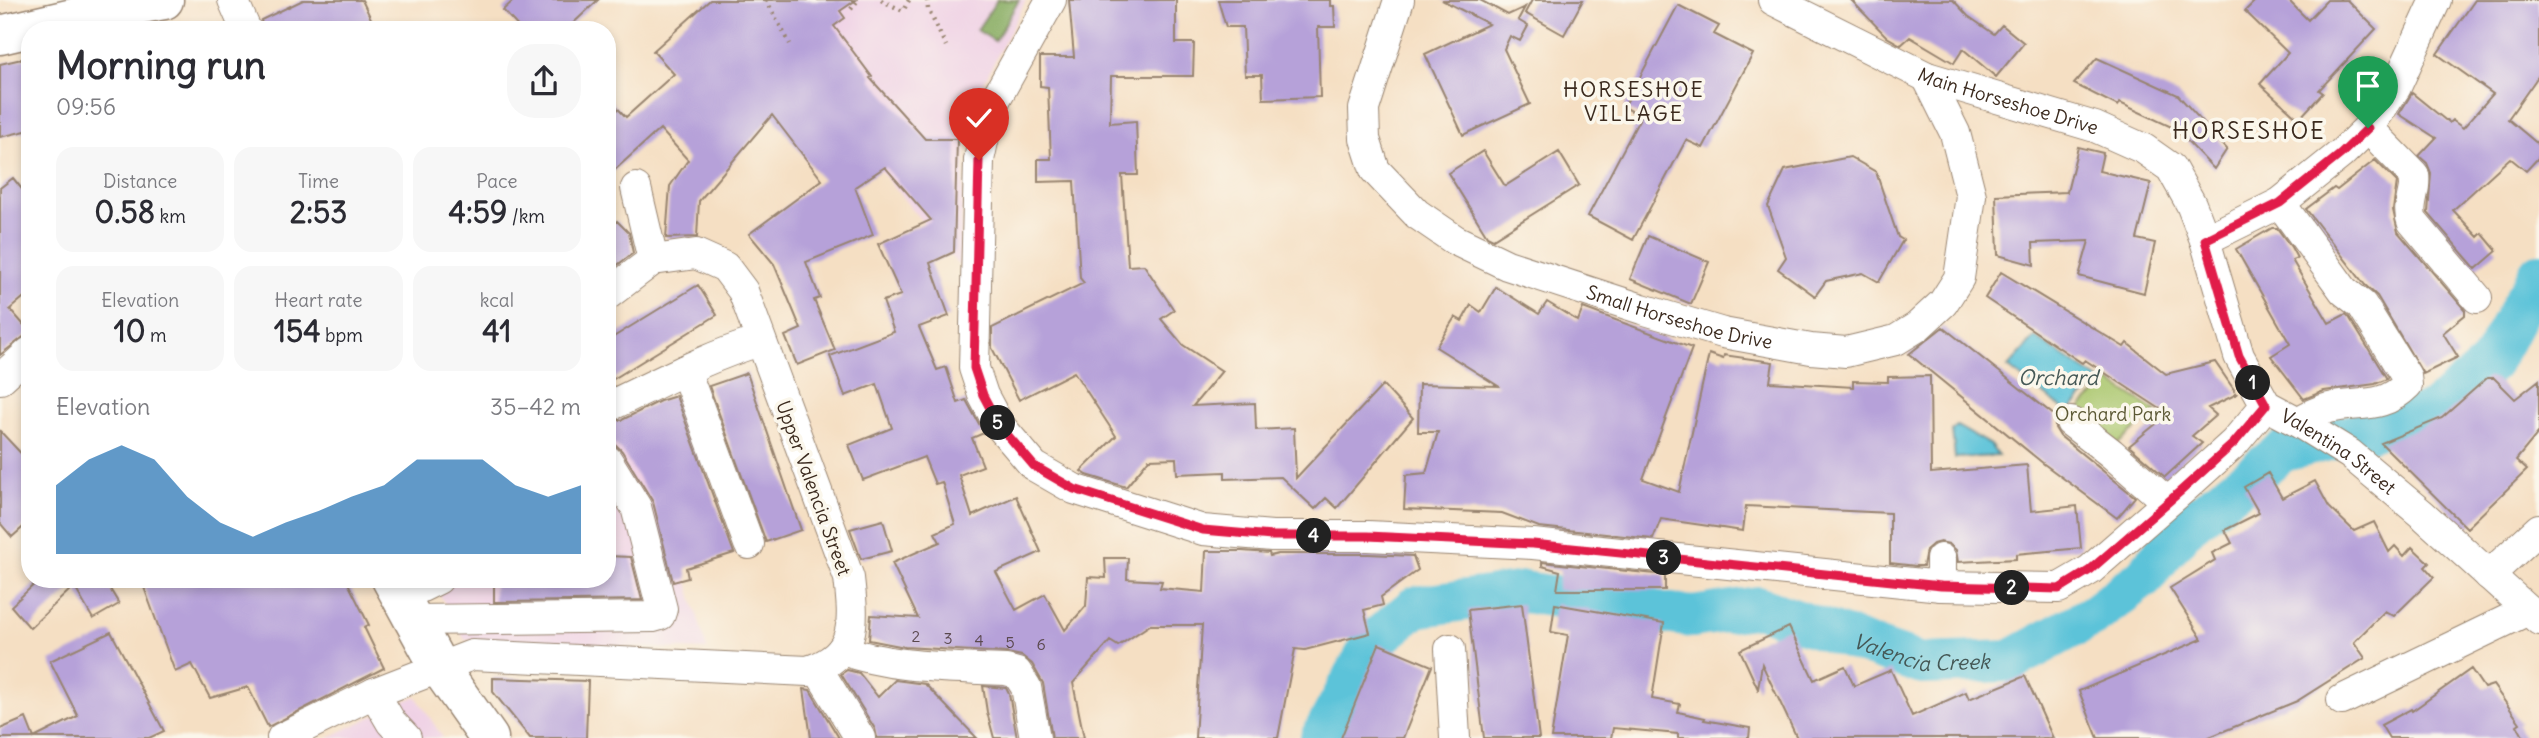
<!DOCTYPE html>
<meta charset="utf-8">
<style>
:root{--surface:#fff;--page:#f7f7f7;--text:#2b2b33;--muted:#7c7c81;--accent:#1f6fb2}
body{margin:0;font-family:Delius,sans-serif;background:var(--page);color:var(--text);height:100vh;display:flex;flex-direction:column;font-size:26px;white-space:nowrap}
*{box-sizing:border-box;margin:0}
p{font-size:23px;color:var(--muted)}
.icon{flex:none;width:38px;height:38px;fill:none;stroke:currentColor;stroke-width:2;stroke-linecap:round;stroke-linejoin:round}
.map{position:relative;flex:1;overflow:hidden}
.side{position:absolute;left:21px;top:21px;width:595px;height:567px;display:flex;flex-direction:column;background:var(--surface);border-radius:28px;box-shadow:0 4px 10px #0003}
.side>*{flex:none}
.pin{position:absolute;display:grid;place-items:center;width:60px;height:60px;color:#fff;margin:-72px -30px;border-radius:50% 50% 50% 0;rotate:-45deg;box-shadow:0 0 7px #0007}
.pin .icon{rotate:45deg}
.km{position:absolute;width:35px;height:35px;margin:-18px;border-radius:50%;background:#222;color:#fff;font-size:19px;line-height:35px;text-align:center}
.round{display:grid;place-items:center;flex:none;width:74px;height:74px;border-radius:28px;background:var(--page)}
.head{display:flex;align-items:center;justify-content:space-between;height:119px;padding:0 35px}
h1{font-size:38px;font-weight:800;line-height:52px}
.stats{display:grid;grid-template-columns:repeat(3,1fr);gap:10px;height:119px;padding:7px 35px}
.stats div{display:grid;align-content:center;border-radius:18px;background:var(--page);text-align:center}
.stats b{font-size:30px;font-weight:800}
.stats small{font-size:19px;font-weight:400}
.stats p{font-size:19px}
.chart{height:196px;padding:14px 35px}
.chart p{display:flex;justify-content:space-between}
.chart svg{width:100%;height:126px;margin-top:7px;fill:var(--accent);opacity:.7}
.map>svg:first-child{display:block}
.built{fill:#efd0e5}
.green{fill:#a9c66c;stroke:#727845;stroke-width:2}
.forest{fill:#86ab60;stroke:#606a3f;stroke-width:2}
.water{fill:#5bc3d9;stroke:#4b767c;stroke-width:2}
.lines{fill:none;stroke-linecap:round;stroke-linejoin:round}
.river{stroke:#5bc3d9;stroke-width:42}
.building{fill:#b6a1d9}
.minor-casing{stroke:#988470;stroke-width:32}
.major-casing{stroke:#988470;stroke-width:41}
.path{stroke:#988470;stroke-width:4.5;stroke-dasharray:2 5;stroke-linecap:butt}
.minor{stroke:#fff;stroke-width:30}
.major{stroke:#fff;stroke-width:38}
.route-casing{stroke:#fff;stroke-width:14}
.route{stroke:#e11d48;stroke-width:9}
.labels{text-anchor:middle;stroke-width:7;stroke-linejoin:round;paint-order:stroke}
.number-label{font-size:16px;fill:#5a484d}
.street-label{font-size:19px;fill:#3b2a1e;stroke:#fbf7ec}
.park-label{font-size:19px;fill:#5c5935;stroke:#fbf7ec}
.neighbourhood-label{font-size:21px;letter-spacing:2px;fill:#3b2a1e;stroke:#fbf7ec}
.water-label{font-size:21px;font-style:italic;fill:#455856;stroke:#fbf7ec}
.quarter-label{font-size:23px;letter-spacing:2px;fill:#3b2a1e;stroke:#fbf7ec}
</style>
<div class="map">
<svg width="2539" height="738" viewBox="0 0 2539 738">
<rect width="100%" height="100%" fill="#fbf7ec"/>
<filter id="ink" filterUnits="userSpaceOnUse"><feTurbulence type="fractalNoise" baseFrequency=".0143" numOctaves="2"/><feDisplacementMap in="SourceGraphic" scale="14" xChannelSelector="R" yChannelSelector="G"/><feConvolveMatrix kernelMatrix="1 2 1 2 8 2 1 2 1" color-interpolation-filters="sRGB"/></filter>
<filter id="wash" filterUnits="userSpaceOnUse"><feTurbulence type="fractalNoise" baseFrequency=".00686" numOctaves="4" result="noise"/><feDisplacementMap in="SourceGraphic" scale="28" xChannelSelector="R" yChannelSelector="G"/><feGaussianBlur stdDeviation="1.57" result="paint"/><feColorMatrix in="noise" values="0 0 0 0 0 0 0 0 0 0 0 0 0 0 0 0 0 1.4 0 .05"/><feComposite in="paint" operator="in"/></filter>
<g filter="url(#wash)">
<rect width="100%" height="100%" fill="#f5dfc3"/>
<path class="built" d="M 763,0 L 1026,0 L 967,115 L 959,266 L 807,82 Z
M 607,408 L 661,487 L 707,650 L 465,640 L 431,579 L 607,579 Z
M 416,696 L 443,738 L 327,738 Z"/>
<path class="green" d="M 2109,381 L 2157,412 L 2114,447 L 2073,415 Z"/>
<path class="forest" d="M 997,0 L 1019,0 L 995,41 L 977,30 Z"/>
<path class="water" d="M 2035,337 L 2101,381 L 2067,412 L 2008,367 Z
M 1957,426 L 1990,445 L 1998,456 L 1955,458 L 1952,430 Z"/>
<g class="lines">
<path class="river" id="s1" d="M 1321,738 L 1373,642 L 1415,607 L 1524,592 L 1692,617 L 1758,607 L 1922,664 L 2010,661 L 2094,615 L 2144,577 L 2184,528 L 2283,451 L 2371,430 L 2436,410 L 2490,363 L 2539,274"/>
</g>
<g id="blocks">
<path class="building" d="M 303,0 L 362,0 L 374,25 L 364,30 L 263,30 L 261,20 Z
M 514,0 L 598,0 L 566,30 L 521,30 L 503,10 Z
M 710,0 L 856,0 L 840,11 L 845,18 L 834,26 L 872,77 L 870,78 L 925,139 L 957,139 L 954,252 L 930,263 L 949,316 L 919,327 L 937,370 L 946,367 L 958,403 L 966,400 L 984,433 L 972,438 L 983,466 L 959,475 L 972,516 L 1016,496 L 1041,552 L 996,572 L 1016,610 L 1045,594 L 1065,630 L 1086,606 L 1088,577 L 1106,578 L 1105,558 L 1128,558 L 1127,579 L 1162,581 L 1160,588 L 1204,592 L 1206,551 L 1242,551 L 1269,553 L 1270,556 L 1278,554 L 1368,554 L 1413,556 L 1418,570 L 1381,597 L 1383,605 L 1364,610 L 1370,633 L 1305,650 L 1295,649 L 1278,738 L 1195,738 L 1202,625 L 1150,625 L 1118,646 L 1110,641 L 1073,683 L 1084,738 L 1052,738 L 1043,683 L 1032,664 L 1022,656 L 1007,653 L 905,647 L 869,640 L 871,615 L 918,618 L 892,563 L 940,542 L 935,533 L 955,524 L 942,482 L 935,484 L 924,457 L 863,480 L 849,445 L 892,428 L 877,384 L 845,396 L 830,356 L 894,332 L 883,301 L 901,295 L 878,244 L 931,220 L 885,167 L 855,187 L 873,235 L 806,262 L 820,298 L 814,300 L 835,350 L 797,365 L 785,336 L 801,329 L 774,264 L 749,234 L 822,180 L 772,115 L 699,201 L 697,237 L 666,238 L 670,186 L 688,160 L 660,129 L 607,177 L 607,97 L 626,117 L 674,74 L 653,51 Z
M 1069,0 L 1176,0 L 1176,43 L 1194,43 L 1193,76 L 1111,76 L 1110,123 L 1136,121 L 1138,175 L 1122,175 L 1128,266 L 1144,265 L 1174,310 L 1161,319 L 1183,345 L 1222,371 L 1193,406 L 1255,403 L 1256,430 L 1294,428 L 1296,478 L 1383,385 L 1413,418 L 1337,508 L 1326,498 L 1315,509 L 1281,477 L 1225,479 L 1225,472 L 1177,474 L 1176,458 L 1149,459 L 1126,487 L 1087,475 L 1081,471 L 1116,436 L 1074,372 L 1019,400 L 1003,369 L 992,348 L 992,328 L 1084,283 L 1080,278 L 1074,181 L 1038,182 L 1038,159 L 1051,159 L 1048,87 L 1040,86 L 1040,57 L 1074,57 Z
M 1218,0 L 1330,0 L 1330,6 L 1334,6 L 1335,27 L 1318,27 L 1320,97 L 1263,99 L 1262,75 L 1245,75 L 1243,27 L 1226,27 Z
M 1442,0 L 1480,0 L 1508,15 L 1525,7 L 1518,20 L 1528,26 L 1520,41 L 1510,36 L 1504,49 L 1530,104 L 1463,135 L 1425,54 L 1489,24 Z
M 1532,0 L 1583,0 L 1564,35 L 1525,13 Z
M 1851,0 L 1953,0 L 1968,16 L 1994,34 L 2002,25 L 2024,43 L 1996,77 L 1963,49 L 1954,63 L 1910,37 L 1901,45 L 1887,37 Z
M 2256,0 L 2288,0 L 2308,20 L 2327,0 L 2347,0 L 2376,29 L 2319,90 L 2323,93 L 2299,119 L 2260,84 L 2288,53 L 2245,11 Z
M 2475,0 L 2539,0 L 2539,75 L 2508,119 L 2539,145 L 2539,157 L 2526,171 L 2510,158 L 2453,210 L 2478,237 L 2482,233 L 2497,251 L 2476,269 L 2428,213 L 2431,173 L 2427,163 L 2419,156 L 2436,138 L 2399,114 L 2412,93 L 2449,123 L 2452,120 L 2463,128 L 2493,94 L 2437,54 Z
M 1678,5 L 1719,26 L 1714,34 L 1753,54 L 1703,148 L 1686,140 L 1633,240 L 1588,216 L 1641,116 L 1624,107 Z
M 30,57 L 30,130 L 0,137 L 0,64 Z
M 2097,58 L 2178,95 L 2227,149 L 2214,169 L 2176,129 L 2120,103 L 2118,106 L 2074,84 Z
M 2078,147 L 2103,153 L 2099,171 L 2151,183 L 2137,239 L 2155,243 L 2144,293 L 2079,276 L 2089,241 L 2033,243 L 2034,265 L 1998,255 L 1996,195 L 2067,192 Z
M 1483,151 L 1505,186 L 1559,152 L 1579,185 L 1493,239 L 1487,236 L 1448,173 Z
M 1850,157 L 1876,172 L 1898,237 L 1903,240 L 1879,282 L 1863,273 L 1826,281 L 1815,296 L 1778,269 L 1786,257 L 1768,206 L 1785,170 Z
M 2375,160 L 2397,182 L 2393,210 L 2398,232 L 2465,310 L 2465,315 L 2443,333 L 2458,357 L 2423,374 L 2377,296 L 2365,285 L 2306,209 L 2334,188 L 2337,190 Z
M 13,178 L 30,199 L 30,292 L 10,309 L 30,332 L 0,355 L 0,188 Z
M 617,221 L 629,233 L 633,253 L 607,273 L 607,230 Z
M 2272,228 L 2277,228 L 2291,247 L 2297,258 L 2292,260 L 2329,323 L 2346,314 L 2349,317 L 2387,379 L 2375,384 L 2324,391 L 2304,399 L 2271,356 L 2290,344 L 2236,249 Z
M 1648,236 L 1709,262 L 1691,304 L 1630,279 Z
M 2001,272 L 2124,347 L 2127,343 L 2166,374 L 2215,362 L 2237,394 L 2208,408 L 2216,415 L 2192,436 L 2202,443 L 2165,477 L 2129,446 L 2168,414 L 2085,360 L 2082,363 L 1985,298 Z
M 698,285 L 717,315 L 607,383 L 607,341 Z
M 1496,287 L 1539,314 L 1547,302 L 1578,321 L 1583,308 L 1692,348 L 1643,479 L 1679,492 L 1709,354 L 1723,359 L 1724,355 L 1773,362 L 1770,382 L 1853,387 L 1853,381 L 1888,382 L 1888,377 L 1930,376 L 1931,473 L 2027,465 L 2031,511 L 2077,506 L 2081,548 L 2016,554 L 2016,559 L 1958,562 L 1956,550 L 1949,544 L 1940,542 L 1933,544 L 1926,550 L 1923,566 L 1916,566 L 1890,563 L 1890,513 L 1746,506 L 1743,531 L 1661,519 L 1653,539 L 1539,527 L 1502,513 L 1404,509 L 1406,475 L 1426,473 L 1438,432 L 1418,432 L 1419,384 L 1498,386 L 1436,347 L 1455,317 L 1462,321 L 1471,305 L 1481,312 Z
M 1943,327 L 2055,416 L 2055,428 L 2060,436 L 2135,497 L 2117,518 L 2044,464 L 1909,354 Z
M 747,373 L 801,530 L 766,542 L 709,386 Z
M 2487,378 L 2494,378 L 2515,399 L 2539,380 L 2539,432 L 2516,460 L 2527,470 L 2467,528 L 2381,443 L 2442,418 Z
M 676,396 L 734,553 L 686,568 L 688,578 L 673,582 L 653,502 L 622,451 L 616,445 L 607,443 L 607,420 L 622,420 L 660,401 Z
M 0,431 L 30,463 L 30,521 L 12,537 L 0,523 Z
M 2268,473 L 2282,498 L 2315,481 L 2329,507 L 2354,531 L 2374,522 L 2389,552 L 2395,546 L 2404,556 L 2412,547 L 2429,563 L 2425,567 L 2434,577 L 2394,616 L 2385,611 L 2354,642 L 2365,658 L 2297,701 L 2207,738 L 2098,738 L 2079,691 L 2202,639 L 2170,588 L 2215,560 L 2212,553 L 2232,543 L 2225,530 L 2259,513 L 2244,487 Z
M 883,520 L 892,551 L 861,559 L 850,529 Z
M 607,556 L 631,557 L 642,600 L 494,602 L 494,579 L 607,579 Z
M 1542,562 L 1665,575 L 1665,590 L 1557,590 L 1560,571 L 1542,566 Z
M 40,579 L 104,579 L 119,604 L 93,619 L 74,586 L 30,628 L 11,606 Z
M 141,579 L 346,579 L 369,625 L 364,627 L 384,668 L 268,727 L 248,687 L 210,698 L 192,664 L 175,672 Z
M 1522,604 L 1539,738 L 1484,738 L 1468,610 Z
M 1555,604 L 1664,623 L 1652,699 L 1680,704 L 1678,712 L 1705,718 L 1704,720 L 1750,728 L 1749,738 L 1678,738 L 1678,734 L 1613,728 L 1611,738 L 1551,738 L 1568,635 L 1551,632 Z
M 1789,627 L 1814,680 L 1845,666 L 1854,686 L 1891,670 L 1912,716 L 1966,692 L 1969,699 L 2025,676 L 2053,738 L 1797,738 L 1762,664 L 1758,689 L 1740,650 Z
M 111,632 L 164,731 L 149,738 L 0,738 L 0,729 L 26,718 L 34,738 L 78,716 L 50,661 Z
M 1379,644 L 1432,666 L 1403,738 L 1341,738 Z
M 2471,669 L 2484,688 L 2493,685 L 2520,723 L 2517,725 L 2524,738 L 2389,738 L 2381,725 L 2411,709 L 2412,711 Z
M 847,670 L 859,673 L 878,697 L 895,680 L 925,684 L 977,738 L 877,738 L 875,729 L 841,674 Z
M 493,678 L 588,681 L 586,738 L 530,738 L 493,692 Z
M 983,686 L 1006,688 L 1009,694 L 1017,738 L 994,738 L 987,712 Z
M 804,689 L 810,690 L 839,738 L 811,738 Z"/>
</g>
</g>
<g filter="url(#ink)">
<use href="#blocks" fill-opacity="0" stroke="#988470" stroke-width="2"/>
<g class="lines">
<g class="minor-casing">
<g id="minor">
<path d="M 233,0 L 246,30"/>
<path d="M 1051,0 L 990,109 L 979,160 L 974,368 L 983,395 L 999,425 L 1034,466 L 1074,489 L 1203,530 L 1272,536 L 1368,536 L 1533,544 L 1941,586 L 2059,588 L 2090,570 L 2183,489 L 2234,443 L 2266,405"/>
<path id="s2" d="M 1399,0 L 1364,109 L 1365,139 L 1375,170 L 1417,214 L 1455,240 L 1507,265 L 1642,309 L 1723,333 L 1811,349 L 1846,352 L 1896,340 L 1917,327 L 1943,303 L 1959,278 L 1971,196 L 1955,133 L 1927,77"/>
<path id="s3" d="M 1773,0 L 1927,77 L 2095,127 L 2144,149 L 2171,168 L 2191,204 L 2205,240 L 2239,356 L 2266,405 L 2298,422 L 2350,454 L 2423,515 L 2539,620"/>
<path d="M 2368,128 L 2414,175 C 2417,190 2406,206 2412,221 L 2477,298"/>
<path d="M 636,188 L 653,260"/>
<path d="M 2280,203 L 2344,291 L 2362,305 L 2406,376 L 2407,385 C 2382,410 2359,401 2329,408 C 2318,411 2308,416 2298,422"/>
<path d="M 2205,240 L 2280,203 L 2341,154 L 2368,128 L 2396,87 L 2436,0"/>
<path d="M 685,370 L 749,544"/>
<path d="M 0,379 L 30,352"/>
<path d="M 614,404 C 662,381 709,356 760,341"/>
<path d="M 2071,422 L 2111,453 L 2167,502"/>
<path d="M 1941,559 L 1941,586"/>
<path d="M 2489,575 L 2539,529"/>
<path d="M 401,597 L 438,579"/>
<path d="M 415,620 L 653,617 L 660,615 L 662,609 L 636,507 L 607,460"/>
<path d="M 1450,649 L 1455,738"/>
<path d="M 842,650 C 895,669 951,667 1006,670 L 1017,673 L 1026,687 L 1035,738"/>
<path d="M 817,668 L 860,738"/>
<path d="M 374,693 L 391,722 L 406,738"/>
<path d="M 2342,700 L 2528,610"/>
<path d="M 282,738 L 374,693 L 472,655 L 808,671 C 858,655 854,622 849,578 L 743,291 L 725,267 L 696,254 L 653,260 L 607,295"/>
</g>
</g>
<g class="major-casing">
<path id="major" d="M 0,35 L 103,11 L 164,0
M 391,579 L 439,667 L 489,738"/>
</g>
<path class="path" d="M 766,0 L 790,44
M 881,0 L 903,11 L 909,0
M 927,0 L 928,9 L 946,46
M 851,9 L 858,0"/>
<use href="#minor" class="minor"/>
<use href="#major" class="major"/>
</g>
</g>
<g class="lines" filter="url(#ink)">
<g class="route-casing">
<path id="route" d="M 979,160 L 974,368 L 983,395 L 999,425 L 1034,466 L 1074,489 L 1203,530 L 1272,536 L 1368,536 L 1533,544 L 1941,586 L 2059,589 L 2090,570 L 2183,489 L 2234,443 L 2266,405 L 2239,356 L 2205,240 L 2280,203 L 2341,154 L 2368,128"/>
</g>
<use href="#route" class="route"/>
</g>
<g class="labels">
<g class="number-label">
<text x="916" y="642">2</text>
<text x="948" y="644">3</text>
<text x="979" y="646">4</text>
<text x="1010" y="648">5</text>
<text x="1041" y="650">6</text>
</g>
<g class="street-label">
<text dy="7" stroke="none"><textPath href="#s3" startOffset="257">Main Horseshoe Drive</textPath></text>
<text dy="7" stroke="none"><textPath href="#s2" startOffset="522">Small Horseshoe Drive</textPath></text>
<text dy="7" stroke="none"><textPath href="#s3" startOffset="777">Valentina Street</textPath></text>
<text transform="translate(814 488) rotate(70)" y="7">Upper Valencia Street</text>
</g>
<g class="park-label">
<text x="2113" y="421">Orchard Park</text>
</g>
<g class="neighbourhood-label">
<text x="1634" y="97">HORSESHOE<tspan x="1634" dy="24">VILLAGE</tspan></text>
</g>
<g class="water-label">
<text x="2058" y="385">Orchard</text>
<text dy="7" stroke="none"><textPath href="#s1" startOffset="682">Valencia Creek</textPath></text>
</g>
<g class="quarter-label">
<text x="2249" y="139">HORSESHOE</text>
</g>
</g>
</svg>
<div class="pin" style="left:2368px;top:128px;background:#1e9e55"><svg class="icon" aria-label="arrive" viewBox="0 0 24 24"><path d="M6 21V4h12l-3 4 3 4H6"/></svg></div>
<div class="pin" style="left:979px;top:160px;background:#d93025"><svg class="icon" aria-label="check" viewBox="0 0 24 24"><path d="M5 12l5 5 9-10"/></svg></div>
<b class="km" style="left:2253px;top:383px">1</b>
<b class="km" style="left:2012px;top:588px">2</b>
<b class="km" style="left:1664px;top:558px">3</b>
<b class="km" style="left:1314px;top:536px">4</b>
<b class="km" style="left:998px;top:423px">5</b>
<section class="side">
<div class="head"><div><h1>Morning run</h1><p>09:56</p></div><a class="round"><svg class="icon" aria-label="share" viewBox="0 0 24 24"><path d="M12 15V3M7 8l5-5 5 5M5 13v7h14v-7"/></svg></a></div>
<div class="stats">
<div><p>Distance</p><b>0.58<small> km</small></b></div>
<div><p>Time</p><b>2:53</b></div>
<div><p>Pace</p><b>4:59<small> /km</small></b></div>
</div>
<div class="stats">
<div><p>Elevation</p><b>10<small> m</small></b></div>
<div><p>Heart rate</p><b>154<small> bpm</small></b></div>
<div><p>kcal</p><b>41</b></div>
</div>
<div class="chart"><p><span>Elevation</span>35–42 m</p>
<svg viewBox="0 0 160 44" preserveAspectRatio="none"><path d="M0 44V20L10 11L20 6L30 11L40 24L50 33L60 38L70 33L80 29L90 24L100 20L110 11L120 11L130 11L140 20L150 24L160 20V44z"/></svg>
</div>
</section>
</div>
